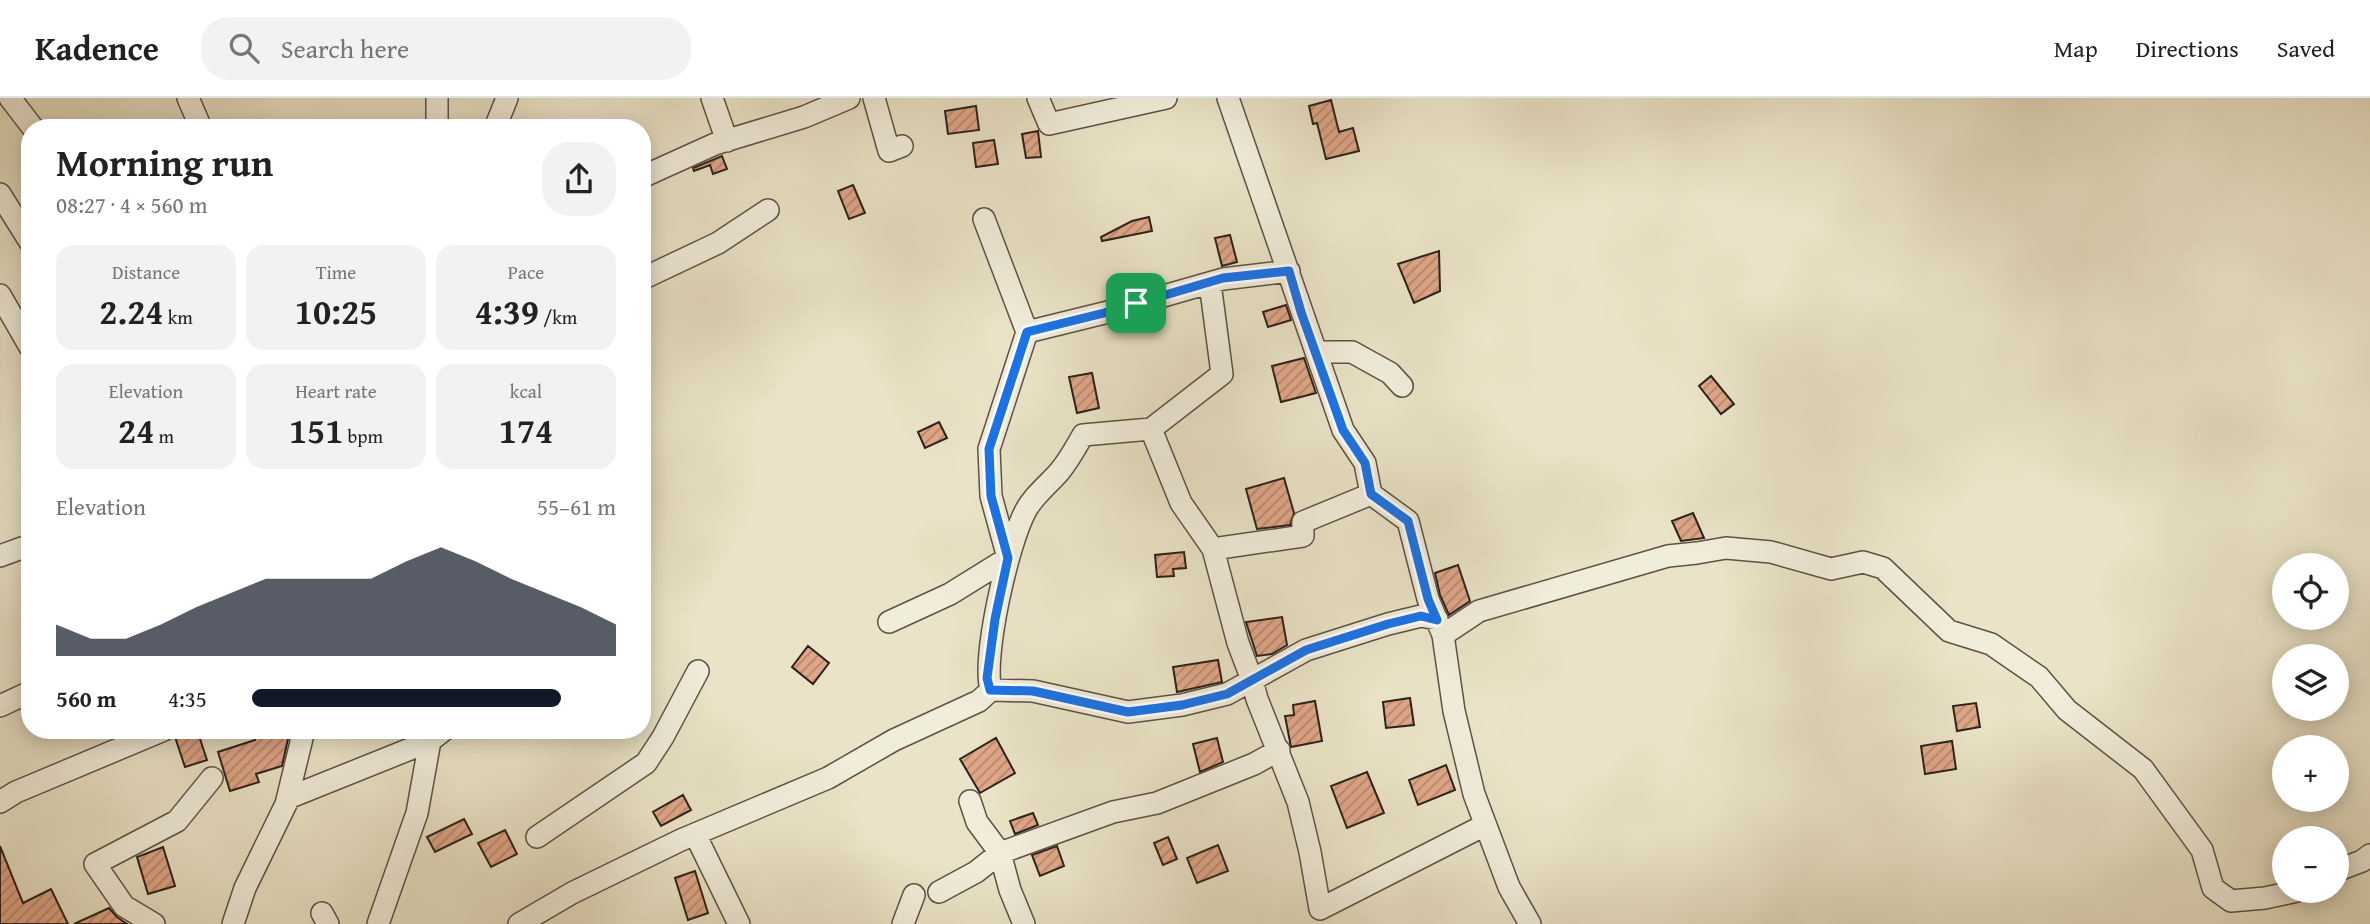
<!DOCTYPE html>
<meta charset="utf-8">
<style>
:root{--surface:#fff;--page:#f2f2f2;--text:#222;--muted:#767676;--line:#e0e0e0;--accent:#111827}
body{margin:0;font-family:"Gentium Book Plus",serif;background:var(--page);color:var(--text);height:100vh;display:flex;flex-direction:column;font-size:26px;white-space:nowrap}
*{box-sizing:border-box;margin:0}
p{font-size:23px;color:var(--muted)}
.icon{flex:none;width:38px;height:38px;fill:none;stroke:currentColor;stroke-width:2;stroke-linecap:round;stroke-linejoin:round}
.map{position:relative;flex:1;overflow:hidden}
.details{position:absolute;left:21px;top:21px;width:630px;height:620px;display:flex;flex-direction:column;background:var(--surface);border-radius:28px;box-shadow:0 4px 18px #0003}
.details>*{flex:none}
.controls{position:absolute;left:2272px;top:455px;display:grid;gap:14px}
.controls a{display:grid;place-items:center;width:77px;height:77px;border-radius:50%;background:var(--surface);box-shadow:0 4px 18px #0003;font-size:35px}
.pin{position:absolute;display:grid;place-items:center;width:60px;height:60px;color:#fff;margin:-30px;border-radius:14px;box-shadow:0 4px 10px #0006}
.round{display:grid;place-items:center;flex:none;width:74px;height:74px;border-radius:28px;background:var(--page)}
.overview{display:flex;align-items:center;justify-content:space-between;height:119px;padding:0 35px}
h1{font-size:38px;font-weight:700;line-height:52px}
.metrics{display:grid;grid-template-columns:repeat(3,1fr);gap:10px;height:119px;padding:7px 35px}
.metrics div{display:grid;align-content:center;border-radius:18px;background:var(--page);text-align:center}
.metrics b{font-size:35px;font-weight:700}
.metrics small{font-size:19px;font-weight:400}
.metrics p{font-size:19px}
.chart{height:196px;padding:14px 35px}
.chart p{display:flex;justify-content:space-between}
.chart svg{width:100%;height:126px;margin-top:7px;fill:var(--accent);opacity:.7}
ul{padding:0 35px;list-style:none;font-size:23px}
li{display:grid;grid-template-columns:112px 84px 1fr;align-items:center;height:52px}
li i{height:18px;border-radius:9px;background:var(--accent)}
header{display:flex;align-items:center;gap:42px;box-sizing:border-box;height:98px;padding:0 35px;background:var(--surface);border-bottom:2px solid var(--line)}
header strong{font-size:33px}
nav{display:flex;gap:38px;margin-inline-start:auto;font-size:24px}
.search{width:490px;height:63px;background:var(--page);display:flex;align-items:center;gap:18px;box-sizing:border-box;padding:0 24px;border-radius:28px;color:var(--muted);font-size:26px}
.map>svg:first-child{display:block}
.building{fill:url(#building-hatch);stroke:#2c211a;stroke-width:2}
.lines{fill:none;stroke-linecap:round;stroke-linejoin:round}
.street-casing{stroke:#5c5245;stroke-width:24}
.street{stroke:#f1eddb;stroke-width:21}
.route-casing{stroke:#fff;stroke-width:14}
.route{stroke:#1a73e8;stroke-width:9}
</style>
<header>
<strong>Kadence</strong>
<div class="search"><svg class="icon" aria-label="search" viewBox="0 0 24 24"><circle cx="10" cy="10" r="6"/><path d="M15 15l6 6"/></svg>Search here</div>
<nav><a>Map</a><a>Directions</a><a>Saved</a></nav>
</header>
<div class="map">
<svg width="2370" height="826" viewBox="0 0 2370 826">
<defs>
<pattern id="building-hatch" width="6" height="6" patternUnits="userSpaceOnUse" patternTransform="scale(1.75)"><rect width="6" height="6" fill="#dfa687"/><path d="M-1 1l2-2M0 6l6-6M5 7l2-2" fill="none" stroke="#b5876e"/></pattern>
</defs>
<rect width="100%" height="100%" fill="#eae3c7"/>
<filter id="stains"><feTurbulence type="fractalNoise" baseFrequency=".00286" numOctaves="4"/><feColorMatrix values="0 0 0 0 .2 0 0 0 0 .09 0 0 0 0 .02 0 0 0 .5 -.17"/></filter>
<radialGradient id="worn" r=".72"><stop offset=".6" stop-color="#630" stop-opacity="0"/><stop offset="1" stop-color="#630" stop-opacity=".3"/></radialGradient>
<path class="building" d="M 1331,2 L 1339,34 L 1353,30 L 1359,53 L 1326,61 L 1317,25 L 1313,26 L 1309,8 Z
M 976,8 L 979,32 L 948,36 L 945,13 Z
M 1038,33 L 1041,59 L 1026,60 L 1022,36 Z
M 994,42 L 998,66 L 976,69 L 973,45 Z
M 722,58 L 727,71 L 713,76 L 710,67 L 694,73 L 693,70 Z
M 853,87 L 865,115 L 849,121 L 838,93 Z
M 1149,119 L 1152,133 L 1102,143 L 1101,139 L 1132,123 Z
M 1230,137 L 1237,164 L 1222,168 L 1215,140 Z
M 1439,153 L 1440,193 L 1414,205 L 1398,166 Z
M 1286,207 L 1291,222 L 1268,229 L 1263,214 Z
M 1304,260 L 1316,295 L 1281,304 L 1272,268 Z
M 1092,275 L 1099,310 L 1077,315 L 1069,279 Z
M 1711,278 L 1734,306 L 1721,316 L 1699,288 Z
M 939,324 L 947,340 L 925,350 L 918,334 Z
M 1284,380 L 1294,415 L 1290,427 L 1257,431 L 1246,391 Z
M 1693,415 L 1704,440 L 1681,443 L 1672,423 Z
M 1184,454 L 1186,470 L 1173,471 L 1174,478 L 1157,479 L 1155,457 Z
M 1458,467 L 1470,503 L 1449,517 L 1440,497 L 1435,475 Z
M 1282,519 L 1287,547 L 1272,556 L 1257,558 L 1246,524 Z
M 808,548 L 829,565 L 813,586 L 792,569 Z
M 1218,562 L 1222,584 L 1177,594 L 1173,569 Z
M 1410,600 L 1414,627 L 1386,630 L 1383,604 Z
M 1315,603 L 1322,643 L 1291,649 L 1285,618 L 1294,617 L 1293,607 Z
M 1976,605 L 1980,629 L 1957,633 L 1953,608 Z
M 177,632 L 197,632 L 207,662 L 185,669 L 175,639 Z
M 276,632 L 290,632 L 282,668 L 256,676 L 259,684 L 230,693 L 218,654 L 255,642 L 254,638 Z
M 996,640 L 1015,675 L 980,695 L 960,661 Z
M 1217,640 L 1223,664 L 1200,674 L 1193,646 Z
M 1952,643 L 1956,671 L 1925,676 L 1921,648 Z
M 1446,667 L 1455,692 L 1418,707 L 1409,682 Z
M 1367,674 L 1384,715 L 1347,730 L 1331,688 Z
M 683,697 L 691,712 L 661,728 L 653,714 Z
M 1033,715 L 1038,727 L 1015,736 L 1010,723 Z
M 464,721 L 472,736 L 435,754 L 427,739 Z
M 505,732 L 517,756 L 491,769 L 478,745 Z
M 1168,739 L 1177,761 L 1163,767 L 1154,745 Z
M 1218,747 L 1228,773 L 1197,785 L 1187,760 Z
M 0,748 L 23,805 L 51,791 L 68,826 L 0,826 Z
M 1057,748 L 1064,768 L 1040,778 L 1032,757 Z
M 163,749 L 175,788 L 148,796 L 137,759 Z
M 695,773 L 708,815 L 688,822 L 675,780 Z
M 109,810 L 117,819 L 127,826 L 74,826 Z"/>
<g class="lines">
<g class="street-casing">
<path id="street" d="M 10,0 L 33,30
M 188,0 L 201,30
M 712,0 L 727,43
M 874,0 L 889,53 L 902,48
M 1038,0 L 1049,26 L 1166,0
M 1228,0 L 1343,332 L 1365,365 L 1371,396 L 1408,423 L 1428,501 L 1443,537 L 1454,613 L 1474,696 L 1509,789 L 1530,826
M 437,30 L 437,0
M 495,30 L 507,0
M 642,79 L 715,46 L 804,19 L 849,0
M 0,96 L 30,144
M 984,121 L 1027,234 L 1104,215 L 1223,181 L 1289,173
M 642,181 L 718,145 L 768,112
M 1210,185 L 1222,276 L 1151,331 L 1181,405 L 1213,451 L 1303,438 L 1303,424 L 1371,396
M 0,197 L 30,249
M 1316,254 L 1352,254 L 1390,275 L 1402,288
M 1213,451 L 1238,545 L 1252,582 L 1257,601 L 1298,704 L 1310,754 L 1320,811 L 1485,727
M 0,458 L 30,447
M 889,524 L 950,496 L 1008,460 L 991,398 L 989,351 L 1027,234
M 1443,537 L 1479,513 L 1668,458 L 1697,455 L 1726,450 L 1771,454 L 1831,471 L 1863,464 L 1883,470 L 1949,533 L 1991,546 L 2039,579 L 2067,612 L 2143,671 L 2202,752 L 2213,790 L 2231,803 L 2265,800 L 2297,793
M 991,592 C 982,559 1008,446 1025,414 C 1032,399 1049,386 1060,373 C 1069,362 1076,349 1083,337 L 1151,331
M 0,608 L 30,594
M 288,700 L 430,643
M 970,703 L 977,724 L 1000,755 L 1010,792 L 1024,826
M 0,704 L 16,694 L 164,632
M 695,736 L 739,826
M 537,739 L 646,665 L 663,639 L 698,573
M 2336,773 L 2362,763 L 2370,757
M 939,794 L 976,774 L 1000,755 L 1113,714 L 1157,705 L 1254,666 L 1279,652
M 322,815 L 328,826
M 154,826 L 124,808 L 95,766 L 177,723 L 212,680
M 233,826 L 245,790 L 286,706 L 304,632
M 378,826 L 417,715 L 430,643 L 444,632
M 519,826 L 572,795 L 681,742 L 828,680 L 894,642 L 979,603 L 991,592 L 1033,593 L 1128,614 L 1182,607 L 1227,596 L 1306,552 L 1388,526 L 1421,518 L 1437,521
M 903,826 L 914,797"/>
</g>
<use href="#street" class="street"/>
</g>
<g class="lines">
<g class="route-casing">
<path id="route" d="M 1289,173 L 1301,214 L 1343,332 L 1365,365 L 1371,396 L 1408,423 L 1428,501 L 1437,522 L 1421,518 L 1388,526 L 1306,552 L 1227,596 L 1182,607 L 1128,614 L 1033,593 L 990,592 L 987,580 L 995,521 L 1008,460 L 991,398 L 989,351 L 1027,234 L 1104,215 L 1223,180 Z"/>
</g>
<use href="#route" class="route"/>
</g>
<rect width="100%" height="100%" filter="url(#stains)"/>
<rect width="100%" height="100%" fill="url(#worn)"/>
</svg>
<div class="controls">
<a><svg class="icon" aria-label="locate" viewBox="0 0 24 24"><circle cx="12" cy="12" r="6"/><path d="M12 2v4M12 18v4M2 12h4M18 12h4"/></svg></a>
<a><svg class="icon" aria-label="layers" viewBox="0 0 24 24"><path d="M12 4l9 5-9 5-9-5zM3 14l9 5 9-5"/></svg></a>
<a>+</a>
<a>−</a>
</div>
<div class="pin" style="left:1136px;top:205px;background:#1e9e55"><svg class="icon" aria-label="arrive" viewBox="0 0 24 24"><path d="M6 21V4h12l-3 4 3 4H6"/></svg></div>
<section class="details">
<div class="overview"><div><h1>Morning run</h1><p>08:27 · 4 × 560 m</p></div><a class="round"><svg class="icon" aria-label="share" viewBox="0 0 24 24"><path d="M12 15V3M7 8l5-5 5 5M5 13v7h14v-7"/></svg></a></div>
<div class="metrics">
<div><p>Distance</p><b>2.24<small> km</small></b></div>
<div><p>Time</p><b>10:25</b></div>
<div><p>Pace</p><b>4:39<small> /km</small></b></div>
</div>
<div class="metrics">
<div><p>Elevation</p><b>24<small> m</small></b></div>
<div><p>Heart rate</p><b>151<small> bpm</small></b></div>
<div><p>kcal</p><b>174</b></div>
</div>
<div class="chart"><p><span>Elevation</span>55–61 m</p>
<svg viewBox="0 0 160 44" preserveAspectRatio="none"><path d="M0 44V33L10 38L20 38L30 33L40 27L50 22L60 17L70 17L80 17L90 17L100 11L110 6L120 11L130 17L140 22L150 27L160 33V44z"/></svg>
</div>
<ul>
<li><b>560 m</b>4:35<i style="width:85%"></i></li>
</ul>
</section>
</div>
